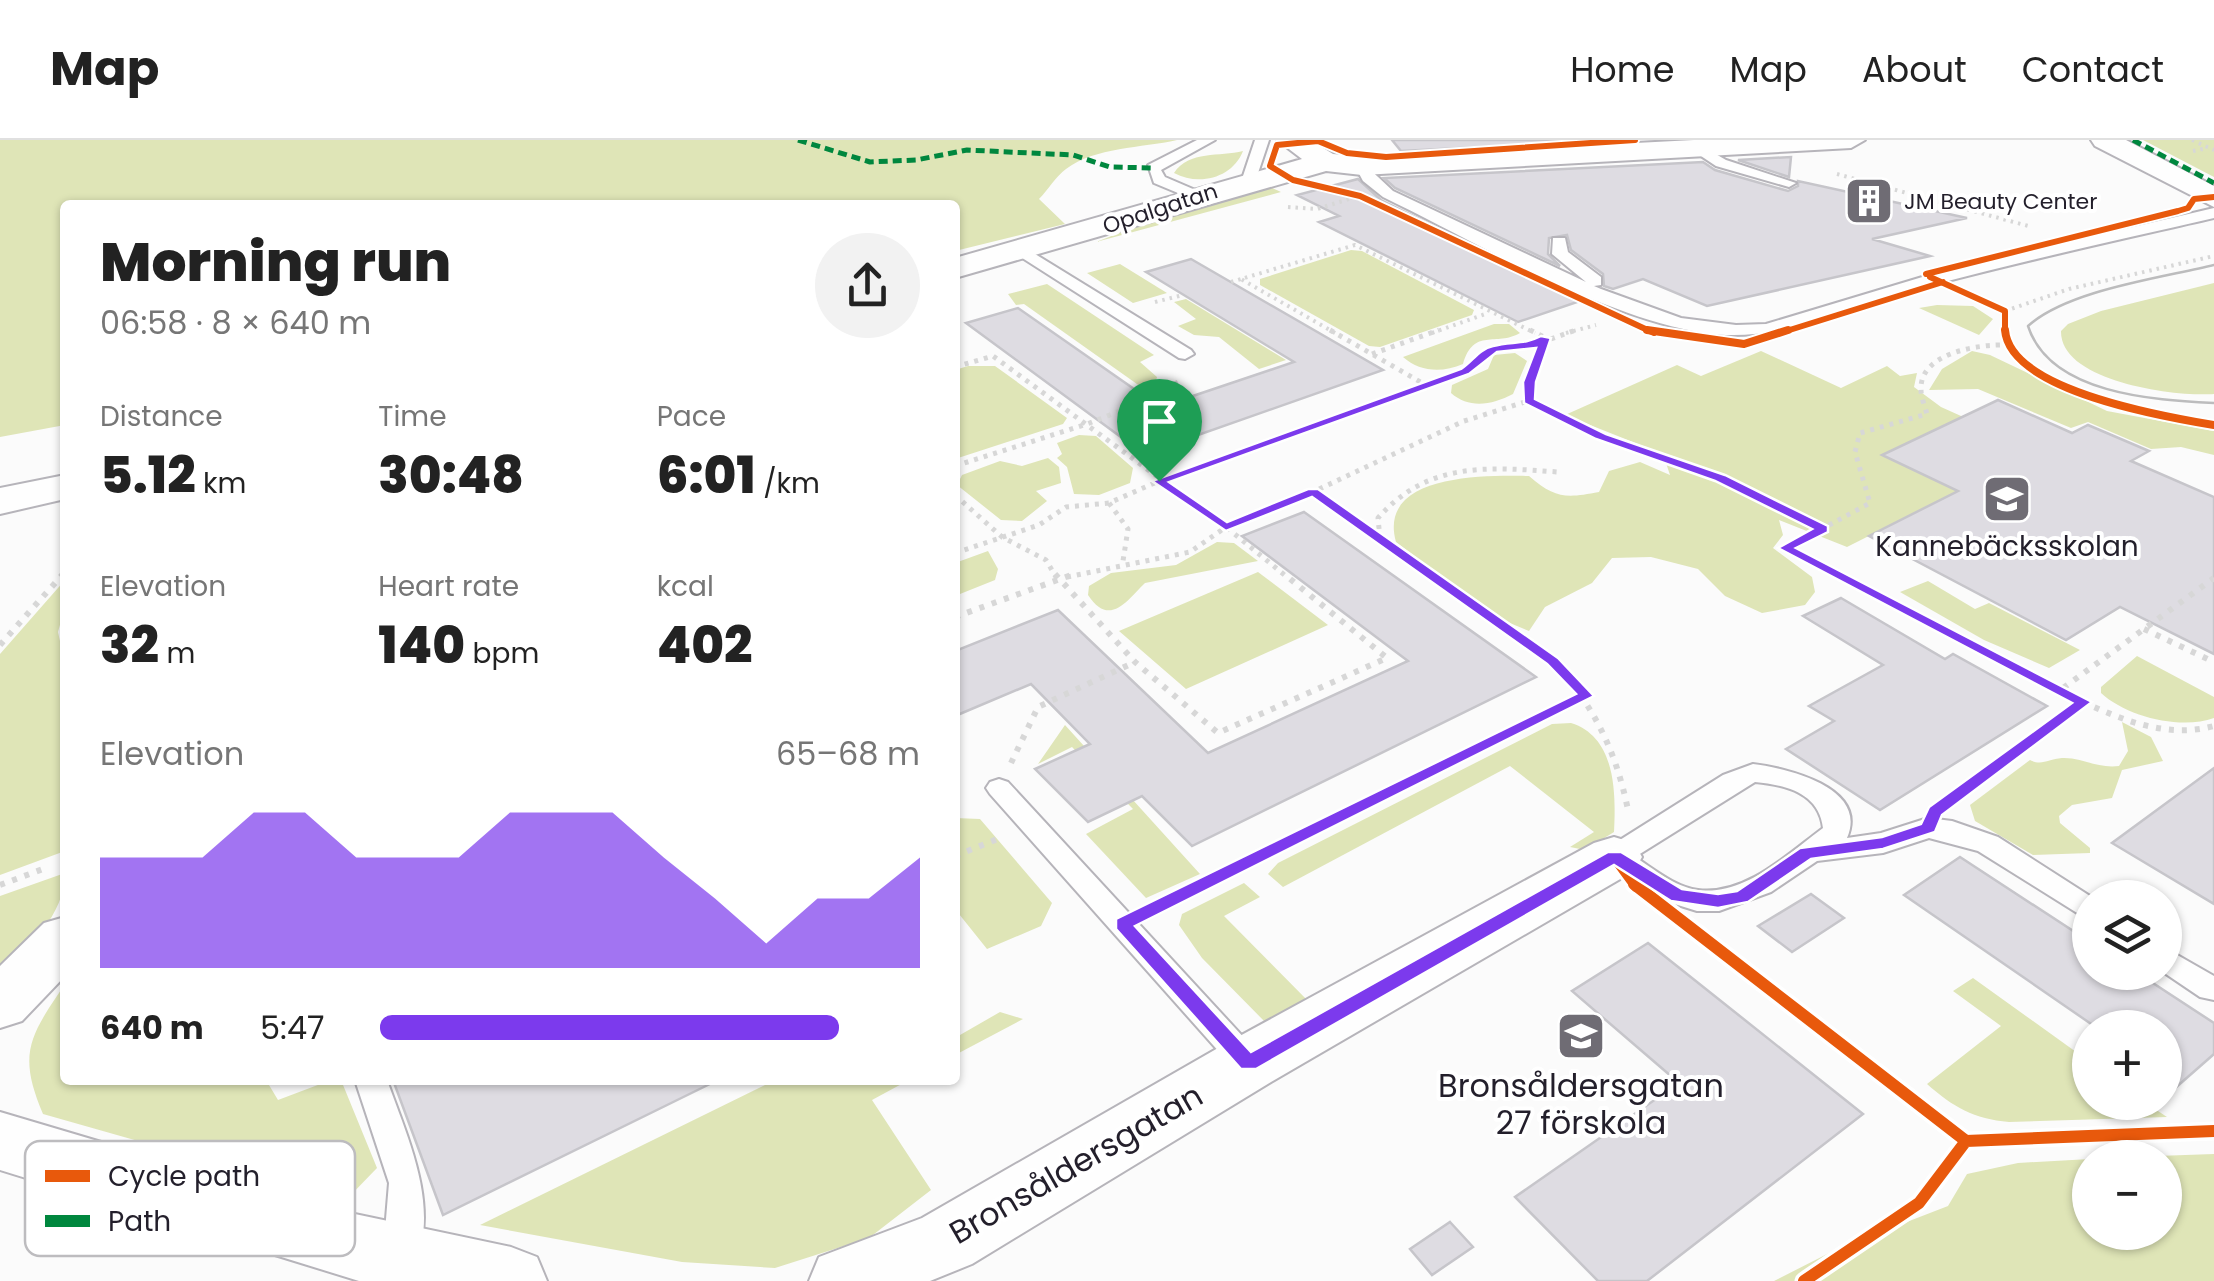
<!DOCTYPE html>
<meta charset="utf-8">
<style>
:root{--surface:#fff;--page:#f2f2f2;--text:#222;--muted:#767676;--line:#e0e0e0;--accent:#7c3aed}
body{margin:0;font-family:Poppins,sans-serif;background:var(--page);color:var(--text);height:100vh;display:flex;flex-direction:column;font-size:38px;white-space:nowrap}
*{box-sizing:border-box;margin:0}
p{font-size:32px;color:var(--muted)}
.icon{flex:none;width:55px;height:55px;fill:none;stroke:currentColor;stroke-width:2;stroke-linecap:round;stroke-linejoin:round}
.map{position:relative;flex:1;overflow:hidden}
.sheet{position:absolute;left:60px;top:60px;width:900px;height:885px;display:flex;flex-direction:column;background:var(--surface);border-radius:10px;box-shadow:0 2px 8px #0004}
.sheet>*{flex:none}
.fabs{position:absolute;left:2072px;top:740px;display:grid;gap:20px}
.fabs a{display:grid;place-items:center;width:110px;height:110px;border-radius:50%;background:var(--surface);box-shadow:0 2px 8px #0004;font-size:50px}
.pin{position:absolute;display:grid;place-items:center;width:85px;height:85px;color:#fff;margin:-102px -42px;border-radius:50% 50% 50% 0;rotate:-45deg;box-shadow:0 0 10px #0007}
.pin .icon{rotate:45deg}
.round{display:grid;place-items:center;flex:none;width:105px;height:105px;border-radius:52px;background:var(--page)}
.head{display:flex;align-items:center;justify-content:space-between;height:170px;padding:0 40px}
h1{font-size:55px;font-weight:800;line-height:75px}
.figures{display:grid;grid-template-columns:repeat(3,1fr);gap:15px;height:170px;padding:10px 40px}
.figures div{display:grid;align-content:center}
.figures b{font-size:50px;font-weight:800}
.figures small{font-size:28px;font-weight:400}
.figures p{font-size:28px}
.chart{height:280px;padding:20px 40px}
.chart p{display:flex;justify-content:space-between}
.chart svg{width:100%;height:180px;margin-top:10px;fill:var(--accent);opacity:.7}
ul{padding:0 40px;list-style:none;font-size:32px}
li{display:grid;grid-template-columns:160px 120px 1fr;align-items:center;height:75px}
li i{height:25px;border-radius:12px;background:var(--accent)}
header{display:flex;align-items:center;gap:60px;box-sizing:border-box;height:140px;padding:0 50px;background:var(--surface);border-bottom:2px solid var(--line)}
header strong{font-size:48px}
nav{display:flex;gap:55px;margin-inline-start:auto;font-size:35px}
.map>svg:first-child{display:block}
.green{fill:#dfe5b7}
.building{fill:#dedce2;stroke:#c6c5ca;stroke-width:2.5}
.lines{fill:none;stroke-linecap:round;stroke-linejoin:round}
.service-casing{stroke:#b6b4ba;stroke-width:4}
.minor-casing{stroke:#b6b4ba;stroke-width:4}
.path-far3{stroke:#d7d7d7;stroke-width:4;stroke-dasharray:2.5 5;stroke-linecap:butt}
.path-far2{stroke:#d7d7d7;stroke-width:5;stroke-dasharray:4 6;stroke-linecap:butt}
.path-far1{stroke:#d7d7d7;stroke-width:6;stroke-dasharray:5 8;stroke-linecap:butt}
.path{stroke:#d7d7d7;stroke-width:8;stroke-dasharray:6 10;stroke-linecap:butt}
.service{fill:#fefefe;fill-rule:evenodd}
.minor{fill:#fefefe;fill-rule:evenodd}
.tram{stroke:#bcbcbd;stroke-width:2.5}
.quiet{stroke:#00873e;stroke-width:5;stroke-dasharray:9 5;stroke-linecap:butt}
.cycleway-far3-casing{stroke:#fff;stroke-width:10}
.cycleway-far2-casing{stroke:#fff;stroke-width:12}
.cycleway-far1-casing{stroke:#fff;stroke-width:16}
.cycleway-casing{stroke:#fff;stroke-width:19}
.cycleway-far3{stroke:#e8590c;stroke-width:6}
.cycleway-far2{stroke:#e8590c;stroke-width:8}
.cycleway-far1{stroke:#e8590c;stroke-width:10}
.cycleway{stroke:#e8590c;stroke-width:12}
.route{fill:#7c3aed;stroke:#fff;stroke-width:2.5;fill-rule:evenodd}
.labels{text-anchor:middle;stroke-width:8;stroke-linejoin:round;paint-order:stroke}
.far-poi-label{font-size:22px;fill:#231f2b;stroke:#fff;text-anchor:start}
.far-street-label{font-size:22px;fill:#231f2b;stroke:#fff}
.poi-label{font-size:28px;fill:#231f2b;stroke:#fff}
.near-poi-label{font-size:32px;fill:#231f2b;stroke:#fff}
.near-street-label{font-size:32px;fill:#231f2b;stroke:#fff}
.key{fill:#fff;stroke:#bdbcbf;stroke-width:2.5}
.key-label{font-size:28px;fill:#231f2b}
</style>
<header>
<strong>Map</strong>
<nav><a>Home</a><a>Map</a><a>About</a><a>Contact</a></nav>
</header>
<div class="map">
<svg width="2214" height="1141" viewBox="0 0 2214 1141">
<rect width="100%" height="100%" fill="#fbfbfb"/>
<path class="green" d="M 0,0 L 1177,0 C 1142,8 1095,7 1066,29 C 1056,36 1048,50 1039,59 L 1065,84 L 955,111 L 955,65 L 65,65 L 65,285 L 0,297 Z
M 2143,0 L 2214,0 L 2214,37 Z
M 1243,11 C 1233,37 1200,47 1174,33 C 1189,10 1220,17 1243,11 Z
M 1268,46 L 1281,52 L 1096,102 L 1153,80 Z
M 1351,110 L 1362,111 L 1474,170 L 1472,175 L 1380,207 L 1369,206 L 1260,145 L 1260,139 Z
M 1120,124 L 1167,153 L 1133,163 L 1087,133 Z
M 2214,143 L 2214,254 C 2177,257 2060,242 2061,191 L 2068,184 L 2101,171 Z
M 1047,144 L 1154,215 L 1140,222 L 1157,237 L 1155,245 L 1144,249 L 1024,164 L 1016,165 L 1008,154 Z
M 1186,159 L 1286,220 L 1259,229 L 1219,197 L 1194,195 L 1178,186 L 1196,179 L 1174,162 Z
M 1937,165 L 1973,166 L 1993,179 L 1979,195 L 1919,168 Z
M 1494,184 L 1509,184 L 1520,193 C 1496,207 1474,187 1463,224 C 1442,233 1420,232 1403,217 Z
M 1761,211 L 1841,248 L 1887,226 L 1900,236 L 1917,233 L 1914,247 L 1941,267 L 2039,311 L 1996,332 L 1920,297 L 1883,314 L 1958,351 L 1847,407 L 1779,380 L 1783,395 L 1773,408 L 1812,437 L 1815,452 L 1805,465 L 1762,473 L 1725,456 L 1698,429 L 1651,417 L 1612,418 L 1592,443 L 1545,467 L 1529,491 L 1493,476 L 1396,402 C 1377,334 1484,335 1529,336 C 1555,359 1567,358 1599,352 L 1609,331 L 1640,322 L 1670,335 L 1663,314 L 1565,275 L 1677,225 L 1701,236 Z
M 1972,211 L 1990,215 L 2107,271 L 2214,291 L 2214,315 L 2181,307 L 2151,309 L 2088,282 L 2071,288 L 1978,249 L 1929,250 L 1942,229 Z
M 1515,213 L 1527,221 L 1513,254 C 1492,265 1469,269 1451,253 L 1452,245 L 1488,229 L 1494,215 Z
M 968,226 L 995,226 L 1067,278 L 1063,284 L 955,319 L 955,230 Z
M 1079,295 L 1096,296 L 1133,328 L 1130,343 L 1099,355 L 1074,354 L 1067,327 L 1057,318 L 1062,314 L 1057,303 Z
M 1048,318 L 1059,327 L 1061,343 L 1036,351 L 1047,361 L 1022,381 L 1001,380 L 957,345 L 962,335 L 1000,321 L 1022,326 Z
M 1217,402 L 1234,403 L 1258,421 L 1145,443 C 1129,458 1110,489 1088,455 L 1089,446 L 1111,433 L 1176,425 Z
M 988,411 L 998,429 L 995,440 L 955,456 L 955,423 Z
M 1258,432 L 1328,485 L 1186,549 L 1119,491 Z
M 65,440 L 65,467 L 58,492 L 65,524 L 65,711 L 0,735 L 0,514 Z
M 1928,441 L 1975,469 L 1989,463 L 2080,510 L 2049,528 L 1984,500 L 1900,452 Z
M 2137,516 L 2214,557 L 2214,578 C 2181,590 2127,577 2101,553 L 2101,547 Z
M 2122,582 L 2151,597 L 2163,621 L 2122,630 L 2112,658 L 2072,665 L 2059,676 L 2060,683 L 2090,708 L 2090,713 L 2033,715 L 1975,681 L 1970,665 L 2030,620 C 2042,626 2048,619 2062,618 C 2081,617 2098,629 2119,626 L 2128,611 Z
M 1571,583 C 1616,597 1616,653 1614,692 L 1585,710 L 1570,707 L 1594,692 L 1510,626 L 1283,747 L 1268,734 L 1278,723 L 1552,584 Z
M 1065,585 L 1200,734 L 1146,758 L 1086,694 L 1133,669 L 1072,607 L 1038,624 Z
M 955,678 L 980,679 L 1052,763 L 1041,786 L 987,809 L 955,769 Z
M 65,733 C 65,775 28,808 0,836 L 0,756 Z
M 1244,743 L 1260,757 L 1224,776 L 1312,865 L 1268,885 L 1202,818 L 1179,785 L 1182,774 Z
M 1973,838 L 2090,922 L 2090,962 L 2146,963 L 2167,977 L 2009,982 C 1974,979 1953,967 1927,944 L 2001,886 L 1953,851 Z
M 65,844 L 65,940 L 266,940 L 278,960 L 331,940 L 341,940 L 377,1028 L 346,1060 L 43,974 C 17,913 30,896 65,844 Z
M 1000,872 L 1023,879 L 957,914 L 960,895 Z
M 775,940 L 909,940 L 872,960 L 931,1050 L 869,1098 L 775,1128 L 682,1122 L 480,1085 Z
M 2214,1014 L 2214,1141 L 1774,1141 L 1837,1109 L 1948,1066 L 1967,1034 L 2018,1023 L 2090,1019 L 2090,1092 L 2165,1092 L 2165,1018 L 2128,1017 Z"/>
<path class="building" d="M 1392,0 L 1621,0 L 1401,11 Z
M 1791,17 L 1789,37 L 1738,20 Z
M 1703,22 L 1715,30 L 1788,51 L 1798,46 L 1798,41 L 1967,78 L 1872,99 L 1930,116 L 1707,166 L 1643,139 L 1613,149 L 1604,146 L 1603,134 L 1571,110 L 1567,95 L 1549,98 L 1548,114 L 1560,126 L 1395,48 L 1384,38 Z
M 1358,39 L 1381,60 L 1583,160 L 1518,182 L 1319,82 L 1339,76 L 1297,55 Z
M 1191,119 L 1383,230 L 1144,314 L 966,183 L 1018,168 L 1160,267 L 1294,222 L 1146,132 Z
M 1998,260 L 2072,293 L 2088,285 L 2149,311 L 2131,321 L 2214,357 L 2214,514 L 2120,467 L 2066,500 L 1869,396 L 1958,351 L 1882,315 Z
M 1304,372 L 1536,537 L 1192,706 L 1142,656 L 1088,682 L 1035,629 L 1090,604 L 1031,544 L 955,576 L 955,511 L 1058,470 L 1208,613 L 1408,521 L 1242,396 Z
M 1841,458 L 1945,519 L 1953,514 L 2047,566 L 1880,670 L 1786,609 L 1834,581 L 1809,566 L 1883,525 L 1803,476 Z
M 2214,628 L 2214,764 L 2112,703 Z
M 1960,717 L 2090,802 L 2090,832 L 2136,832 L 2214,883 L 2214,914 L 2165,957 L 2165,888 L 2097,888 L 1904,755 Z
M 1811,754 L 1844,778 L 1792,812 L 1758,786 Z
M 1648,803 L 1863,974 L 1647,1141 L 1598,1141 L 1515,1057 L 1679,943 L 1572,851 Z
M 393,940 L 718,940 L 443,1075 Z
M 1450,1082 L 1473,1107 L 1432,1135 L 1410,1109 Z"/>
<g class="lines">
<g class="service-casing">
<path id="service" d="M 1197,0 L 1215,0 L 1161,30 L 1165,37 L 1200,52 L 1200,58 L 1190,58 L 1154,43 L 1148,25 Z
M 1255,0 L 1269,0 L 1256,39 L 1249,43 L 1242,39 Z
M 1700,5 L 1726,20 L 1796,43 L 1789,47 L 1716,26 L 1695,12 L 1693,9 Z
M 1362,22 L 1393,51 L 1586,142 L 1552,114 L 1553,98 L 1565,98 L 1568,112 L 1601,137 L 1601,145 L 1594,146 L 1601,149 L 1681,178 L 1736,185 L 1766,184 L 1929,135 L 2214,68 L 2214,78 C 2123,99 2031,119 1940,143 C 1864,163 1784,205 1704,193 C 1601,177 1478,103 1383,57 L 1363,41 L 1355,26 Z
M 1022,106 L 1191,210 L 1194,214 L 1185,219 L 1179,218 L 1016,114 L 1014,111 Z
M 1753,624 C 1786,628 1869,647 1847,698 L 1881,693 L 1928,678 L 1952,681 L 1998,697 L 2093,758 L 2090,781 L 1978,711 L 1929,698 L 1883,713 L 1817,721 L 1771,752 L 1719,771 L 1697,771 L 1665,761 L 1604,724 L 1600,717 L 1604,710 L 1723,635 ZM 1755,642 C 1786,645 1819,653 1823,688 C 1788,714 1745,756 1698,750 C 1675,747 1654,729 1635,717 Z
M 999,639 L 1008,642 L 1259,914 L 1264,923 L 1259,932 L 1248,936 L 1237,932 L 990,654 L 986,648 L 990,642 Z
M 2165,808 L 2214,836 L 2214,860 L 2200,857 L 2163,832 Z
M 355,940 L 387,940 C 407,997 441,1067 414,1127 L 401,1131 L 388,1127 L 383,1115 L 389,1043 Z"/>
</g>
<g class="minor-casing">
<path id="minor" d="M 1277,0 L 1310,0 L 1333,14 L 1362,17 L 1694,0 L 1865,0 L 1851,8 L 1362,35 L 1326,31 L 955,138 L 955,118 L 1302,19 Z
M 2091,0 L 2126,0 L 2214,46 L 2214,67 L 2095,6 Z
M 65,335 L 65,359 L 0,374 L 0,348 Z
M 1614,697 L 1634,703 L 1642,717 L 1634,731 L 1271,942 L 972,1124 L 930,1141 L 809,1141 L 819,1117 L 922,1078 L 1225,904 L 1594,703 Z
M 65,777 L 65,836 L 22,881 L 0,888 L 0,826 L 44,783 Z
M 0,972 L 317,1066 L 511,1107 L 537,1117 L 547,1141 L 359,1141 L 0,1030 Z"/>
</g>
<path class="path-far3" d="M 2192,0 L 2214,10
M 2193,11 L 2208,8
M 1837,34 L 2032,87
M 1288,67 L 1317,69 L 1349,59
M 1231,142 L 1241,139
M 1155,162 L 1183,155
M 2005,171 L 2069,149 L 2214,116
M 1335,193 L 1241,139 L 1355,105 L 1535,193
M 1432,193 L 1488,173
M 1566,193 L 1596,185"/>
<path class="path-far2" d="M 1330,190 L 1424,244
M 1530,190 L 1544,197
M 1372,214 L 1439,190
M 955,227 L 993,216 L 1226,387 L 1287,437
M 1528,261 L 1601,297 L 1720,338 L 1823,389
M 955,326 L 1087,284 L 1178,248 L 1172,236
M 1313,352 L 1433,437
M 955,355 L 1002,397 L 1046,420 L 1056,437
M 1109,363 L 1128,389 L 1123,421
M 1380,399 L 1378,378 C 1428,321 1488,327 1558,332
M 955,413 L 1039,385 L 1066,367 L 1109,363 L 1159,341 L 1465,232 L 1478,224 L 1484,214 L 1496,209 L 1528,207 L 1576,190
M 61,437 L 65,432
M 1067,437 L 1190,412 L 1226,387 L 1313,352 L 1464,281 L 1528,261 L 1532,231 L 1545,199
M 1838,437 L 1785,409 L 1870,363 L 1855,312 L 1860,293 L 1927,274 C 1925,267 1921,257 1921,250 C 1919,212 1981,204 2007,205"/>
<path class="path-far1" d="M 1055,434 L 1135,522 L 1218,593 L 1387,518 L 1284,434
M 1429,434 L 1553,521 C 1594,566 1616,611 1628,670
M 1833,434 L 2059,551 L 2214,438
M 955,477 L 1074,434
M 2144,489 L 2214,522
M 0,505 L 63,434
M 2059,551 C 2108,573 2159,601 2214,586
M 1011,623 L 1038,567 L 1135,522
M 1952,659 L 2084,562
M 955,716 L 1000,698
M 0,745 L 43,729
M 1197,747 L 1586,556"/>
<path class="path" d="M 1152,769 L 1202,744"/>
<use href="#service" class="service"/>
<use href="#minor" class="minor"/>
<path class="tram" d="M 2214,125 C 2161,138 2068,150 2028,186 C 2050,254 2153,260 2214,263"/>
<path class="quiet" d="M 798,0 L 870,22 L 916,20 L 967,10 L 1073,15 L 1110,27 L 1153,28
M 2133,0 L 2214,43"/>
<g class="cycleway-far3-casing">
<path id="cycleway-far3" d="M 1635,0 L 1386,17 L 1347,13 L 1318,1 L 1277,5 L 1270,26 L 1293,40 L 1360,56 L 1654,193
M 1926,134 L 2178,71 L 2188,68 L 2194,59 L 2214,57
M 1930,137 L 2005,171 L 2005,193
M 1780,193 L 1943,142"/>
</g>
<g class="cycleway-far2-casing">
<path id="cycleway-far2" d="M 1647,190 L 1744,204 L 1788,190
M 2005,190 C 2010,251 2166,277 2214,285"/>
</g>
<g class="cycleway-far1-casing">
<path id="cycleway-far1" d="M 1614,717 L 1636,747"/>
</g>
<g class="cycleway-casing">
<path id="cycleway" d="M 1634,744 L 1966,1001
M 1804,1141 L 1919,1063 L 1966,1001 L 2214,991"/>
</g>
<use href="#cycleway-far3" class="cycleway-far3"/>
<use href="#cycleway-far2" class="cycleway-far2"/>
<use href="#cycleway-far1" class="cycleway-far1"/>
<use href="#cycleway" class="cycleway"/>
</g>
<path class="route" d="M 1541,196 L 1551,198 L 1536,242 L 1535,259 L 1606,294 L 1725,335 L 1828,386 L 1828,392 L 1796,408 L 2092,562 L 1942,675 L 1935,692 L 1883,709 L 1811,719 L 1748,762 L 1718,768 L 1671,761 L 1614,725 L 1256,929 L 1241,929 L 1116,789 L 1116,779 L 1576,554 L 1547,524 L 1312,357 L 1226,391 L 1152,341 L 1461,229 C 1473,221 1479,209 1493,206 C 1511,201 1524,205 1541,196 ZM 1536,208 L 1523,242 L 1524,263 L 1596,299 L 1715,341 L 1812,389 L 1778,408 L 2072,563 L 1929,667 L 1921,684 L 1882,697 L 1800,708 L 1737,751 L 1718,754 L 1682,749 L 1621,712 L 1608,712 L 1251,912 L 1135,786 L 1594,556 L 1558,518 L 1318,349 L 1308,349 L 1227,382 L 1169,342 L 1469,234 L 1497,212 Z"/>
<defs>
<g id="building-square" transform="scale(2.5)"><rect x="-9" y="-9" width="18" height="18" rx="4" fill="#6f6c74" stroke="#fff"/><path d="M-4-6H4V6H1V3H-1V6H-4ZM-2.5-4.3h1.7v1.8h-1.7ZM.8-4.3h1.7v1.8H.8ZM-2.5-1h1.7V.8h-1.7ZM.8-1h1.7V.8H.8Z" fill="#fff"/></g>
<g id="school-square" transform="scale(2.5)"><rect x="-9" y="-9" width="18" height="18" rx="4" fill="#6f6c74" stroke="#fff"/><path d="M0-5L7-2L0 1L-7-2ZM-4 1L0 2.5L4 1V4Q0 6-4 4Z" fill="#fff"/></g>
</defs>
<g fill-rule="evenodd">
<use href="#building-square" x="1869" y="61"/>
<use href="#school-square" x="2007" y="359"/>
<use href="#school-square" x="1581" y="896"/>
</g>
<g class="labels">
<g class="far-poi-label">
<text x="1904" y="69">JM Beauty Center</text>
</g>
<g class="far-street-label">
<text transform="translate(1160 68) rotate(-18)" y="8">Opalgatan</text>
</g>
<g class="poi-label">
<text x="2007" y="416">Kannebäcksskolan</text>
</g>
<g class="near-poi-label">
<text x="1581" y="957">Bronsåldersgatan<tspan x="1581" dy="37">27 förskola</tspan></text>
</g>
<g class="near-street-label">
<text transform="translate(1076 1024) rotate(-30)" y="11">Bronsåldersgatan</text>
</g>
</g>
<rect x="25" y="1001" width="330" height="115" rx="15" class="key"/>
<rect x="45" y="1030" width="45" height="12" fill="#e8590c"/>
<rect x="45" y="1075" width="45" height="12" fill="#00873e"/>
<g class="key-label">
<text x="108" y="1046">Cycle path</text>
<text x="108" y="1091">Path</text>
</g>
</svg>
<div class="fabs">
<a><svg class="icon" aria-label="layers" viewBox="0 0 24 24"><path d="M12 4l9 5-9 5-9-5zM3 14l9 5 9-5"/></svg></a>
<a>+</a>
<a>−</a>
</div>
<div class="pin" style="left:1159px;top:341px;background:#1e9e55"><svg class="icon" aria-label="arrive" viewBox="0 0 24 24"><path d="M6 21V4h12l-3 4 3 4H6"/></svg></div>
<section class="sheet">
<div class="head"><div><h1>Morning run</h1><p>06:58 · 8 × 640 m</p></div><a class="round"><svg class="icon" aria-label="share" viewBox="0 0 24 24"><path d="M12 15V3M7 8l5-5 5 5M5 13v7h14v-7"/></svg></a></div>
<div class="figures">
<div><p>Distance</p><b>5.12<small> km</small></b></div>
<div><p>Time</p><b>30:48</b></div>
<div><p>Pace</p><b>6:01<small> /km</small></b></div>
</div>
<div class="figures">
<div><p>Elevation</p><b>32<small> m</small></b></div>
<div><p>Heart rate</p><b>140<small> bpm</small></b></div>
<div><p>kcal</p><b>402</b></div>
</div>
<div class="chart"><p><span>Elevation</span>65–68 m</p>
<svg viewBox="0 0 160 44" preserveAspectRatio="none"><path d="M0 44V17L10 17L20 17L30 6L40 6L50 17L60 17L70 17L80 6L90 6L100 6L110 17L120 27L130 38L140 27L150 27L160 17V44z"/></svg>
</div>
<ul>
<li><b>640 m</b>5:47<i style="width:85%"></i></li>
</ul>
</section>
</div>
